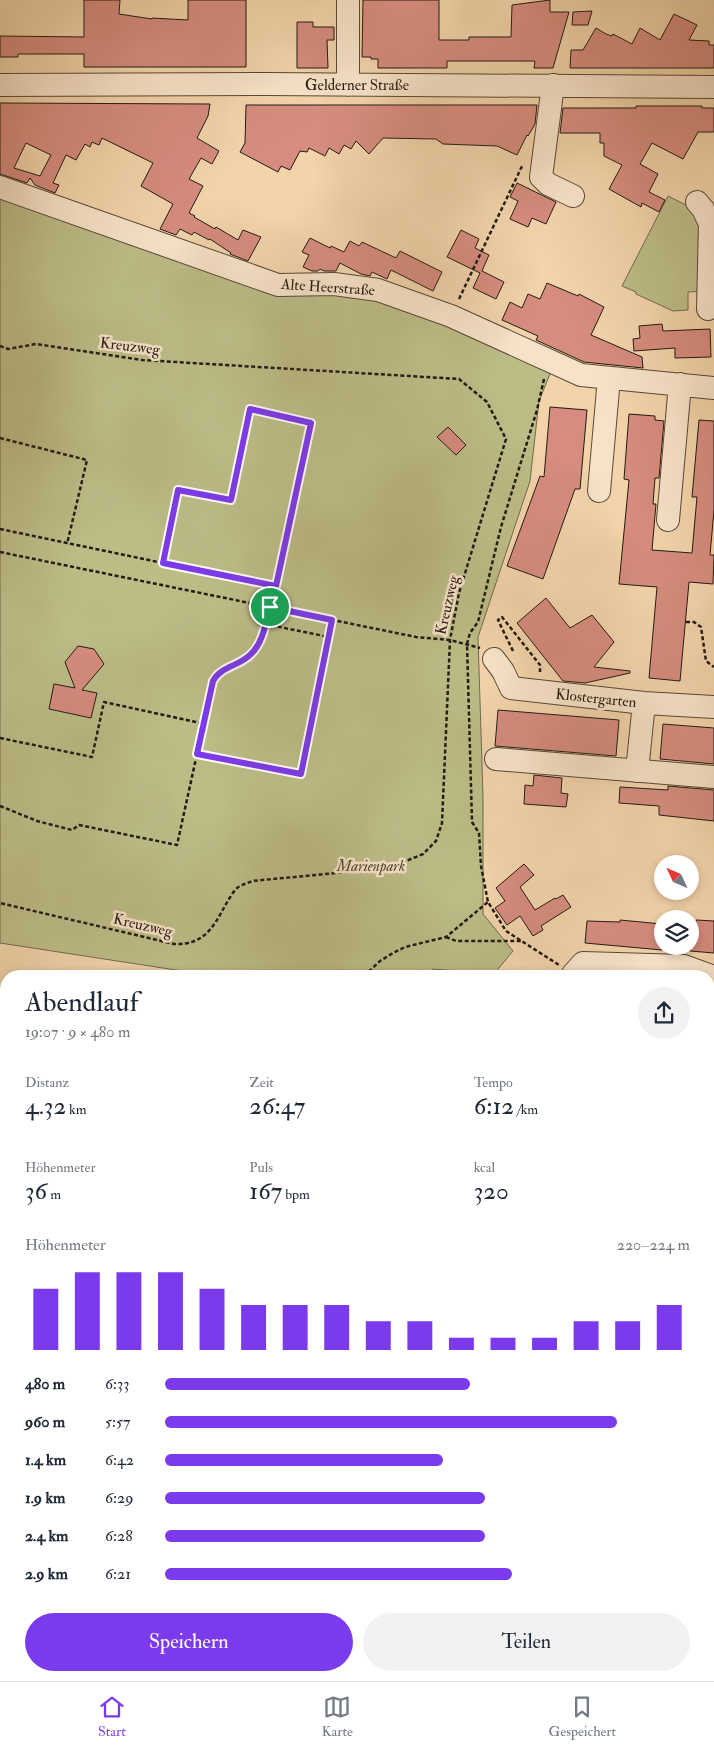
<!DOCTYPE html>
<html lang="de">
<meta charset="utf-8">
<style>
:root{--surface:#fff;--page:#f2f2f3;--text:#1f2937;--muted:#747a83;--line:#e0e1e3;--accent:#7c3aed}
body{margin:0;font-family:"IM FELL Double Pica",serif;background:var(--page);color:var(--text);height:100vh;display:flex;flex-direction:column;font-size:19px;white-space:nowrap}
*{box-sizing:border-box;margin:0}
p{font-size:16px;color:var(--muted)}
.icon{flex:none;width:28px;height:28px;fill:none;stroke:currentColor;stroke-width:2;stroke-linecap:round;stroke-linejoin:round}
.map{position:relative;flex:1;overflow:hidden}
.sheet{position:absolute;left:0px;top:970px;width:715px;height:711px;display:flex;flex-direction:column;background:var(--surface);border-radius:20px 20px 0 0;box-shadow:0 2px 8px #0003}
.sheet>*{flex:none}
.needle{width:32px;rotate:314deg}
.controls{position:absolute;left:654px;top:855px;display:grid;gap:10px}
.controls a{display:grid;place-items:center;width:45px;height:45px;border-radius:50%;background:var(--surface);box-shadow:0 2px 8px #0003;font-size:25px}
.pin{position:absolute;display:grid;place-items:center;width:42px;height:42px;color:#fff;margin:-21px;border:2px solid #fff;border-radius:50%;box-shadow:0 1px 5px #0007}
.round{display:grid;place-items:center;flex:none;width:52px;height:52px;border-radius:26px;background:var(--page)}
.overview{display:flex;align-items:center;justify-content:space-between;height:85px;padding:0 25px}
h1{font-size:28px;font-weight:600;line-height:38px}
.figures{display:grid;grid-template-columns:repeat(3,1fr);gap:8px;height:85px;padding:5px 25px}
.figures div{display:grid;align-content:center}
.figures b{font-size:25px;font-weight:600}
.figures small{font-size:14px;font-weight:400}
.figures p{font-size:14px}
.chart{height:140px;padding:10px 25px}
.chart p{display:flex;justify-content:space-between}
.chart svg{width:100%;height:90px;margin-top:5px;stroke:var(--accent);stroke-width:6}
.primary-button{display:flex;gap:10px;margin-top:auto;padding:10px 25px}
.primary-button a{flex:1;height:58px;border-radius:30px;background:var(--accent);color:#fff;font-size:20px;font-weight:600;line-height:58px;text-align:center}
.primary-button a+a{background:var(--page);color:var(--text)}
ul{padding:0 25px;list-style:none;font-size:16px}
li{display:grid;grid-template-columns:80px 60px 1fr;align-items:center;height:38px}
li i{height:12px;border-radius:6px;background:var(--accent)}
.menu{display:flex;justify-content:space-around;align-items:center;height:70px;border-top:1px solid var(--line);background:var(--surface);font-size:14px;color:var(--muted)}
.menu a{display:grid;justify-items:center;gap:2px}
.menu .active{color:var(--accent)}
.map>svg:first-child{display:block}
.green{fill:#bcbc87;stroke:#706c4d}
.building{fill:#d68c7e;stroke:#231b13;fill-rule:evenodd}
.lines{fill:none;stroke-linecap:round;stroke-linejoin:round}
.minor-casing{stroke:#574939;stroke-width:24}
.path{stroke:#231b13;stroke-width:2.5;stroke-dasharray:4 2.5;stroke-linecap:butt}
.minor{stroke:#f7e2c8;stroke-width:22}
.route-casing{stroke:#fff;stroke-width:10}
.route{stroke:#7c3aed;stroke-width:6}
.labels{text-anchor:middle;stroke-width:5;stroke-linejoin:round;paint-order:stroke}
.street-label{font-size:15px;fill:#231b13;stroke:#f7e2c8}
.park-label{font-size:15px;font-style:italic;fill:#514b36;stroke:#f7e2c8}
</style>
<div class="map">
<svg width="714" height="1681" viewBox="0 0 714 1681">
<rect width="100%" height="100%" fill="#f2d3aa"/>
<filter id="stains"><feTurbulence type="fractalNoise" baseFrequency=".004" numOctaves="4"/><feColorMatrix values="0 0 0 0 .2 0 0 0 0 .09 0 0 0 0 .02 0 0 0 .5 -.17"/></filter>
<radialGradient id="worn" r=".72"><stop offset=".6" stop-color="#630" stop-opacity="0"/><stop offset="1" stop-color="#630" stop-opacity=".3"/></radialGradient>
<path class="green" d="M 668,196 L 704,214 L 707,291 L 688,292 L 688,310 L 673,311 L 636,294 L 636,292 L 622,286 Z
M 0,199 L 278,288 L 379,299 L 552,369 L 539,401 L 530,481 L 478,637 L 483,797 L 483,914 L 513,951 L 494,974 L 433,969 L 432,976 L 215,976 L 0,943 Z
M 0,1562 L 6,1564 L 6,1616 L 0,1616 Z"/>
<path class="building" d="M 84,0 L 120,0 L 119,14 L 152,19 L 152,18 L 188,20 L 188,0 L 246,0 L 246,67 L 84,67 L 84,54 L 18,54 L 18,57 L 0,57 L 0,36 L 84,37 Z
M 363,0 L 439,0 L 439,40 L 469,40 L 469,37 L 511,37 L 512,5 L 550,0 L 550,12 L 569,12 L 553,68 L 534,68 L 535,61 L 447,61 L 447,68 L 378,68 L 378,59 L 371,59 L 371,57 L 362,57 Z
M 592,11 L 588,25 L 572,25 L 573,12 Z
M 674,14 L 697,25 L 689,40 L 709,41 L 709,45 L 714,45 L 714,68 L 570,68 L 571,50 L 583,50 L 596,28 L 606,34 L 612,36 L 613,34 L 632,44 L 640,28 L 660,40 Z
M 297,22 L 313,22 L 313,27 L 334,27 L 334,40 L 327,40 L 328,68 L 297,68 Z
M 0,103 L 210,104 L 208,116 L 197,138 L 219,151 L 212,164 L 201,158 L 189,179 L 203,186 L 189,213 L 195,216 L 194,217 L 215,229 L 216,227 L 238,240 L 243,230 L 261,237 L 248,261 L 230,254 L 231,253 L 210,239 L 209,240 L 194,232 L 192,235 L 180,229 L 176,235 L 160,229 L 173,204 L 141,186 L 153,163 L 102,138 L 99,145 L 92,142 L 90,147 L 85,144 L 76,160 L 66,155 L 53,183 L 59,185 L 55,193 L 35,185 L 30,178 L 27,183 L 0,174 ZM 26,143 L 51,155 L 40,176 L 14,168 Z
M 246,105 L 537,105 L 535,124 L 528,136 L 527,135 L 517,155 L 497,146 L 443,144 L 436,139 L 383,138 L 369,154 L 356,141 L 351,149 L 344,145 L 339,154 L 329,148 L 325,156 L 309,148 L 307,152 L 300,151 L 290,170 L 281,166 L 278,172 L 240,152 L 245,143 Z
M 636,106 L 702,106 L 702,108 L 714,108 L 714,132 L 698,132 L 683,159 L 652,143 L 640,164 L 658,174 L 649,192 L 665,200 L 659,212 L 642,203 L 641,207 L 609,189 L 622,165 L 604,156 L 604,143 L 600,143 L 600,133 L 560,133 L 563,108 L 636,108 Z
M 517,183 L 556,202 L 546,224 L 532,218 L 528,227 L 510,219 L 518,201 L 510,197 Z
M 461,230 L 479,239 L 475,248 L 489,255 L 482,271 L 504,282 L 496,299 L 473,288 L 480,273 L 447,257 Z
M 310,238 L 330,248 L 331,246 L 344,252 L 350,241 L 359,246 L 362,242 L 396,258 L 400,251 L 442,272 L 433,291 L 391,270 L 387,279 L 372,272 L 370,276 L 361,274 L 340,263 L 336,271 L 324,271 L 320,269 L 318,271 L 312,271 L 303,267 L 309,255 L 302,252 Z
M 547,283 L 578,296 L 579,294 L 604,307 L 591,335 L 642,357 L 643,368 L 584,362 L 536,340 L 538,336 L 502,320 L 510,302 L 522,308 L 528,294 L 540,299 Z
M 662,324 L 663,331 L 710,329 L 711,357 L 675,358 L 675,348 L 634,351 L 633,339 L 640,338 L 639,326 Z
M 550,407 L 587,410 L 580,489 L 575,489 L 543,579 L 507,566 L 540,476 L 544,477 Z
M 629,414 L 655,416 L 655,420 L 664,421 L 659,478 L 655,478 L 653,504 L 656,504 L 652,550 L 692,553 L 697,497 L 692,497 L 699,420 L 714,421 L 714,510 L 710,555 L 714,555 L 713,584 L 689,582 L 680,681 L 649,678 L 657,587 L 619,584 L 629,480 L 624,479 Z
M 448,427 L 466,445 L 456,455 L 437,437 Z
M 546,598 L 570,628 L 592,615 L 614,642 L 594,667 L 630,671 L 630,673 L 585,683 L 563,681 L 517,623 Z
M 78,646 L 94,649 L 104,664 L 82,690 L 97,693 L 91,718 L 49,709 L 54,684 L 75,688 L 65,662 Z
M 498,710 L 619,720 L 616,756 L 495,746 Z
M 663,724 L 714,728 L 714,764 L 660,759 Z
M 534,775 L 562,778 L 561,793 L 568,794 L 566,807 L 524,804 L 525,785 L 533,786 Z
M 668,786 L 714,790 L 714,821 L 659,815 L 659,806 L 619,803 L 620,787 L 668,790 Z
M 524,864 L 534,875 L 520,887 L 535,910 L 555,898 L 556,899 L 563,895 L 571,907 L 541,926 L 543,930 L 533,936 L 520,916 L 507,925 L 495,908 L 505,901 L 496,888 Z
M 620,920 L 662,924 L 662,950 L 585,943 L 587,921 L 620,922 Z
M 696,920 L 714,921 L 714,953 L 690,951 L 690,925 L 695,926 Z"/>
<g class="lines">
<g class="minor-casing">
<path id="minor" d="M 348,0 L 348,85
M 0,85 L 266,84 L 714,87
M 553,85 L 541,177 L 548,184 L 573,196
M 0,187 L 278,285 L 334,284 L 378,290 L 451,316 L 581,375 L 714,388
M 697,202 L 703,209 L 710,224 L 708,309
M 599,491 L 609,378
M 668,520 L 680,384
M 494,659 L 503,671 L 511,688 L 644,703 L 714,707
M 496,759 L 714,777
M 637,771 L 644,703
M 573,974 L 583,963 L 684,966 L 714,977
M 0,1023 L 6,1027
M 709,1060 L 714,1052
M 709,1118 L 714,1118
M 0,1260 L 6,1260
M 709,1271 L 714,1271
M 709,1381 L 714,1390
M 300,1675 L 300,1681"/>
</g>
<path class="path" d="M 459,299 L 523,164
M 0,346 L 8,349 L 36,344 L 142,360 L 459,379 L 487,402 L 506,439 L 459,593 L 450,640 L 442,823 L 436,841 L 423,854 L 389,868 L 252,881 C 248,883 244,884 240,886 C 234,889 230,898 226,904 C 213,928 204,945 174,944 L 0,903
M 544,379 L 537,410 L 501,527 L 478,622 L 470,633 L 467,644 L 472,822 L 479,833 L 481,866 L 488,902 L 506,931 L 559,965
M 0,438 L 87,460 L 67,544
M 0,529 L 163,563
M 0,552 L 416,637 L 450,640 L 480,648
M 686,622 L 694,622 L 701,627 L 706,661 L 714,667
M 265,624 L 329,637 L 332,620
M 513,651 L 498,620 L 502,617 L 540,665 L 540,672
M 0,738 L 92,757 L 104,702 L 205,724
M 197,754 L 301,774 L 329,637
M 0,806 L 37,821 L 72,830 L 79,825 L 177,845 L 213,681 C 222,663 247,665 257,647 C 264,635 266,619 270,607 C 287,547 298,484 311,423 L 250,409 L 231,500 L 179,490 L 163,563 L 276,586
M 446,937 L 456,941 L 521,941
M 364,976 L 380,961 L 393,953 L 405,947 L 446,937 L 488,902
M 0,1550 L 6,1552
M 53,1675 L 53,1681"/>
<use href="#minor" class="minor"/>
</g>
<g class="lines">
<g class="route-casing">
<path id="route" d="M 270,607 C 266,622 263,643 251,654 C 240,666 221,666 213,681 L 197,754 L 301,774 L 332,620 L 270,607 L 276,586 L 311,423 L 250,409 L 231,500 L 178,490 L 163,563 L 276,586 L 270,607"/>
</g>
<use href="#route" class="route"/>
</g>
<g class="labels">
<g class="street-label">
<text x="357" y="90">Gelderner Straße</text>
<text transform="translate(328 287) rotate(4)" y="5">Alte Heerstraße</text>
<text transform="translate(130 346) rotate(7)" y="5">Kreuzweg</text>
<text transform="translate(447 605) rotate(-77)" y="5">Kreuzweg</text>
<text transform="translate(596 698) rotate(6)" y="5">Klostergarten</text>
<text transform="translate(143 925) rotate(13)" y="5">Kreuzweg</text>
</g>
<g class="park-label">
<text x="371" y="871">Marienpark</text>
</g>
</g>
<rect width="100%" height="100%" filter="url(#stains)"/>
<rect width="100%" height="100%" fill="url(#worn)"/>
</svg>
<div class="controls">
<a><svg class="needle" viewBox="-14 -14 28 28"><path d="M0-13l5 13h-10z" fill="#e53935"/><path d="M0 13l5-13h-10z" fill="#747a83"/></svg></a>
<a><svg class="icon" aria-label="layers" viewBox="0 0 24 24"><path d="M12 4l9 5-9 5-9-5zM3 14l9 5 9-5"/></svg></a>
</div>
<div class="pin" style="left:270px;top:607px;background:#1e9e55"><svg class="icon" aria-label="arrive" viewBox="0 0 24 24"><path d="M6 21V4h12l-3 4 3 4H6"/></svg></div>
<section class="sheet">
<div class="overview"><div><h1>Abendlauf</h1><p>19:07 · 9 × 480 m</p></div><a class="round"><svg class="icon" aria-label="share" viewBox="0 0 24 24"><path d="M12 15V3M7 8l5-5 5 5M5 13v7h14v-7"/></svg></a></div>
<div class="figures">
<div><p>Distanz</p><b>4.32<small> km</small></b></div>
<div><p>Zeit</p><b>26:47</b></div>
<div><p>Tempo</p><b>6:12<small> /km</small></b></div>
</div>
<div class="figures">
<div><p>Höhenmeter</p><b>36<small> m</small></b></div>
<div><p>Puls</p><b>167<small> bpm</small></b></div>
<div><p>kcal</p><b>320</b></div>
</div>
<div class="chart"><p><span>Höhenmeter</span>220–224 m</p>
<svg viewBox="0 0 160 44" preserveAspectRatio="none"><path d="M5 44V14M15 44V6M25 44V6M35 44V6M45 44V14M55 44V22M65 44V22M75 44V22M85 44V30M95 44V30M105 44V38M115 44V38M125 44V38M135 44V30M145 44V30M155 44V22"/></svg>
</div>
<ul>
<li><b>480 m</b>6:33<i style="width:58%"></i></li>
<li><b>960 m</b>5:57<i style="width:86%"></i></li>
<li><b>1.4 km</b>6:42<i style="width:53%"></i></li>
<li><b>1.9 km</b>6:29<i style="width:61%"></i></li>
<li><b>2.4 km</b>6:28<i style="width:61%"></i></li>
<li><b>2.9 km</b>6:21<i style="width:66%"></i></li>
</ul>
<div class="primary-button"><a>Speichern</a><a>Teilen</a></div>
</section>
</div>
<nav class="menu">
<a class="active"><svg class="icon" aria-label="home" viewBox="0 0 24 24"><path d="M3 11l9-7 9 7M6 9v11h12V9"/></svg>Start</a>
<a><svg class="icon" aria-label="map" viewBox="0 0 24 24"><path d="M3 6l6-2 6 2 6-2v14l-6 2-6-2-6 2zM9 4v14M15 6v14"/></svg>Karte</a>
<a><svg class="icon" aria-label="saved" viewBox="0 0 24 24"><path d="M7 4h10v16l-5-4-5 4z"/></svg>Gespeichert</a>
</nav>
